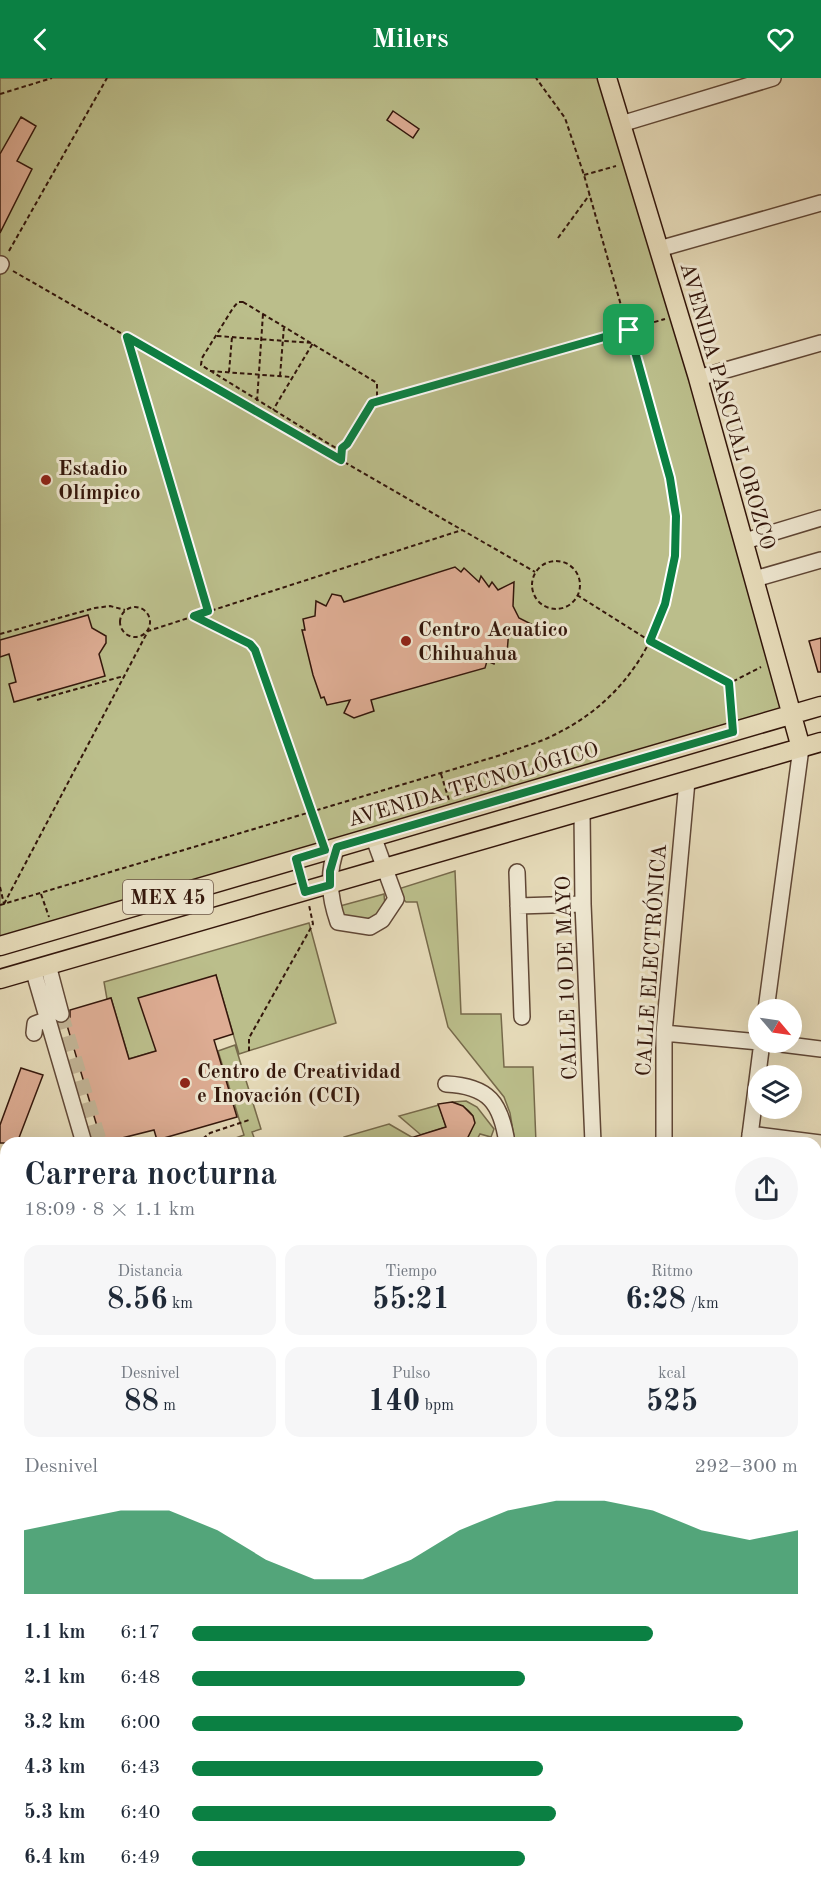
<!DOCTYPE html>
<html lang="es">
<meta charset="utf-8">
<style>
:root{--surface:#fff;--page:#f6f6f7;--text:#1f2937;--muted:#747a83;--accent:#0b8043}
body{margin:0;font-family:"Old Standard TT",serif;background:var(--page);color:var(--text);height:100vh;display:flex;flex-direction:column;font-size:22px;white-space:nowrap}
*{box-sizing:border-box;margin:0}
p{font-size:20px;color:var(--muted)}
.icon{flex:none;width:33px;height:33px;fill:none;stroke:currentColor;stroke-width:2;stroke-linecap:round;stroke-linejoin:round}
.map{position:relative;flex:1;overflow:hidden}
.side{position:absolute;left:0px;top:1059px;width:822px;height:758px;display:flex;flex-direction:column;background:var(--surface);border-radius:18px 18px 0 0;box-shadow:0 6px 24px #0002}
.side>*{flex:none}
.needle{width:39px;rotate:119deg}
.buttons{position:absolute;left:748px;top:921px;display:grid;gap:12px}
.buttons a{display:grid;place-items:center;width:54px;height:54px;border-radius:50%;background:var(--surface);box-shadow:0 6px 24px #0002;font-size:30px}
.pin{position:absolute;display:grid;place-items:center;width:51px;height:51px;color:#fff;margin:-26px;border-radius:12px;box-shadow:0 3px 9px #0006}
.round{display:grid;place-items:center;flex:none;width:63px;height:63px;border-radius:32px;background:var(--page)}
.summary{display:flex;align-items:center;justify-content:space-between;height:102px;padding:0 24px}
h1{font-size:33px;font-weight:700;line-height:45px}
.metrics{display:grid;grid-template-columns:repeat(3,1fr);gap:9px;height:102px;padding:6px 24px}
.metrics div{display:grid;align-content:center;border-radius:15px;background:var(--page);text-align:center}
.metrics b{font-size:30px;font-weight:700}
.metrics small{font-size:16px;font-weight:400}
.metrics p{font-size:16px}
.chart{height:168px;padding:12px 24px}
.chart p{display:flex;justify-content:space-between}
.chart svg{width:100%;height:108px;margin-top:6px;fill:var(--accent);opacity:.7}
ul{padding:0 24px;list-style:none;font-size:20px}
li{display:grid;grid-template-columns:96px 72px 1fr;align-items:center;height:45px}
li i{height:15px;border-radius:8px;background:var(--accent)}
header{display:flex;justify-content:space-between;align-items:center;height:78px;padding:0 24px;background:var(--accent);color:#fff;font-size:27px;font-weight:700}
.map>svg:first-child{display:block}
.green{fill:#bbbe8b;stroke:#776a4b;stroke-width:1.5}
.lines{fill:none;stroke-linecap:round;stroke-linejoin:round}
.stream{stroke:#717873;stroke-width:4}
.building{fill:#dead94;stroke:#33160b;stroke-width:1.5}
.minor-tunnel{stroke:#c2b496;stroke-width:15;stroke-dasharray:15 8;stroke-linecap:butt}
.minor-casing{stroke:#604736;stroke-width:18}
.major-casing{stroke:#33160b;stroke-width:21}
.path{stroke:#33160b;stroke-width:2;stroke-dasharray:4.5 3;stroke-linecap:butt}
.minor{stroke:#efe8d2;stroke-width:15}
.major{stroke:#e6dbb9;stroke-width:18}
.route-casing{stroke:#fff;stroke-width:12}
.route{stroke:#0b8043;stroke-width:8}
.poi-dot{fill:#8f2418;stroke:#efe8d2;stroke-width:2}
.labels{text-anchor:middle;stroke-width:6;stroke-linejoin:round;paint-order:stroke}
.shield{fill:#efe8d2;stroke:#6b5547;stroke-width:1.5}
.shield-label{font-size:20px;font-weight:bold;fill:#33160b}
.street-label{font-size:21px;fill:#33160b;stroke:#efe8d2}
.poi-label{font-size:21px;font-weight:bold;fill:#33160b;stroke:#efe8d2;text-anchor:start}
</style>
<header><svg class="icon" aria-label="back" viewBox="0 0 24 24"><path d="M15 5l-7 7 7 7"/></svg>Milers<svg class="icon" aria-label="heart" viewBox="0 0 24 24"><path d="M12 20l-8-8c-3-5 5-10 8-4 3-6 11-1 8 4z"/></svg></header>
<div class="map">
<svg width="821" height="1816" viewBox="0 0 821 1816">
<rect width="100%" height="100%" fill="#e6dbb9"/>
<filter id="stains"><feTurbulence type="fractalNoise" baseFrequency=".00333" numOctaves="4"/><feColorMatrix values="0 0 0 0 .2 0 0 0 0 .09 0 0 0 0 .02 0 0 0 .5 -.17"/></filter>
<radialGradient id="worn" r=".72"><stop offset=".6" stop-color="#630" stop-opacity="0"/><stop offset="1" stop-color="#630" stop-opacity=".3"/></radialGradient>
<path class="green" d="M 0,0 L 607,0 L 792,636 L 0,868 Z
M 455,793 L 461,936 L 501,936 L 504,989 L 533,989 L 536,1065 L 515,1065 L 510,1035 L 504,1019 L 448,949 L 417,824 L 406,824 L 395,812 Z
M 384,816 L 385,828 L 371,845 L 344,838 L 340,828 Z
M 309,845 L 336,945 L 239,976 L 216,897 L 156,973 L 129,981 L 111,920 L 107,921 L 104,904 Z
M 235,967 L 261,1051 L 252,1054 L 256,1065 L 222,1065 L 244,1057 L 218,973 Z
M 466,1023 L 477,1029 L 494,1051 L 491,1059 L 480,1056 L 475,1065 L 465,1065 C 476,1043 480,1034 452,1024 Z
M 439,1027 L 446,1049 L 421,1057 L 399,1038 Z
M 389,1046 L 422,1065 L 345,1065 L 344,1059 Z
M 0,1435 L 6,1436 L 6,1576 L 0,1575 Z"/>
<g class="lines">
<path class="stream" d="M 816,1782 L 821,1769"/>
</g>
<path class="building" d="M 393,33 L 419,51 L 413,60 L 387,42 Z
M 21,39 L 36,48 L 17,83 L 32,91 L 0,155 L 0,76 Z
M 455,489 L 461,494 L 464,490 L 479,504 L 481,498 L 489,509 L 492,504 L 498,512 L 514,504 L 513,528 L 519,540 L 531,546 L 509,551 L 507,575 L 498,570 L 494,586 L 487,583 L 485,590 L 371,622 L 374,633 L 354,640 L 344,635 L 350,622 L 327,627 L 324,619 L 321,620 L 313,597 L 302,552 L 305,552 L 303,541 L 315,538 L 316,523 L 326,528 L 332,516 L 341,518 L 344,524 Z
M 88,537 L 92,550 L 106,558 L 106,565 L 99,576 L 105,598 L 14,624 L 9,606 L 16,604 L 9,576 L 0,579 L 0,562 Z
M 821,560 L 821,594 L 818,594 L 809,563 Z
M 216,897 L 233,956 L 214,962 L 237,1039 L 157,1062 L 154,1052 L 102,1065 L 66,944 L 70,939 L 70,932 L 111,920 L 129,981 L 156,973 L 138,920 Z
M 21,990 L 43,997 L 17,1065 L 0,1065 L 0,1047 Z
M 452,1024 L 463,1028 L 473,1038 L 475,1045 L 465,1065 L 404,1065 L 404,1062 L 446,1049 L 438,1026 Z"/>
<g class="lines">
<path class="minor-tunnel" d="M 61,936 L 100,1065"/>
<g class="minor-casing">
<path id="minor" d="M 621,46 L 773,0
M 659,171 L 821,125
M 0,188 L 1,186
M 698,300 L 821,265
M 745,463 L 821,440
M 755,501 L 821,482
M 582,733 L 583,826 L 593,1065
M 337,769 C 327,795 329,818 338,844 L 370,849 L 382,842 L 396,821 L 373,758
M 517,794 L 522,939
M 518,828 L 583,826
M 48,887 L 61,936
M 33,891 L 84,1065
M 766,932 L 801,670
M 34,955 L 35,946 L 48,941
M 664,955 L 759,964
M 765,964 L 821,971
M 446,1006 C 489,1008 501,1025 507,1065
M 750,1056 L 821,1065
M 664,1065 L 664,955 L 687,703
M 749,1065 L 762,964
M 816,1159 L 821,1160
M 816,1215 L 821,1205
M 816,1251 L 821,1252
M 0,1270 L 6,1268
M 816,1530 L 821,1532
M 816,1607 L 821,1594
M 816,1707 L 821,1694
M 0,1740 L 6,1741
M 0,1800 L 6,1801
M 101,1810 L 156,1816
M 575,1810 L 590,1816
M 759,1810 L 808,1816"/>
</g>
<g class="major-casing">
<path id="major" d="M 607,0 L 698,300 L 801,670
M 0,868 L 821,628
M 0,901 L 821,664"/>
</g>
<path class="path" d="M 0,16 L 52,0
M 584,97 L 616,88
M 558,160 L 590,116
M 9,173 L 107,0
M 13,193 L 535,494
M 243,224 L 377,305 L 377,318 L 345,369 L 338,371 L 329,366 L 201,287 L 202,280 L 233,230 L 238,224 Z
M 217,258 L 313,265 L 273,332
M 128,260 L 208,533
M 210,293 L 291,299
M 229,294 L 232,259
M 280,298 L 284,248
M 257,323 L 263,236
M 373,325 L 665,241
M 341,382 L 342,370
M532 507a24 24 0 1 1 48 0a24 24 0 1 1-48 0Z
M 577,517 L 650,563 L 730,605
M120 544a15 15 0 1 1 30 0a15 15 0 1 1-30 0Z
M 194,538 L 250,566 L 255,572 L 320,758
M 0,556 L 95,530 L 110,528 L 125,532
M 37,622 L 124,598
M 732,639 L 730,605 L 761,589
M 441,696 L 449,722
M 0,809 L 4,826
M 41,816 L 49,839
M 4,826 L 148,553 L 462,452
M 0,827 L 501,677 C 519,670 539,665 556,656 C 655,607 687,503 670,400 L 584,97 L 565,40 L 536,0
M 249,973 L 249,960 L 313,846 L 309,827
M 197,1065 L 210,1055 L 249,1042"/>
<use href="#minor" class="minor"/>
<use href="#major" class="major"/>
</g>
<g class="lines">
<g class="route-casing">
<path id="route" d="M 629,252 L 670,400 L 676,438 L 675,478 L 665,526 L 650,563 L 729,605 L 733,654 L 337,769 L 330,793 L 330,807 L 305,814 L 296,781 L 325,772 L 255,572 L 250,566 L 194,538 L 208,533 L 127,259 L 341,382 L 342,370 L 347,366 L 372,325 Z"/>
</g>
<use href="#route" class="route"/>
</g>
<g class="poi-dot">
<circle cx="46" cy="402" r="6"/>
<circle cx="406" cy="563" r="6"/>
<circle cx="185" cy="1005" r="6"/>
</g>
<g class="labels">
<rect class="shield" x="123" y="802" width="90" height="34" rx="4.5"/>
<g class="shield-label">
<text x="168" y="826">MEX 45</text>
</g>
<g class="street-label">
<text transform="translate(728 328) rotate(74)" y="7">AVENIDA PASCUAL OROZCO</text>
<text transform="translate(473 706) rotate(-16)" y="7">AVENIDA TECNOLÓGICO</text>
<text transform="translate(651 882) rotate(-86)" y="7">CALLE ELECTRÓNICA</text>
<text transform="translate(566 900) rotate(-92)" y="7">CALLE 10 DE MAYO</text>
</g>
<g class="poi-label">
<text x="58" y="397">Estadio<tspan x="58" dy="24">Olímpico</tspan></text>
<text x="418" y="558">Centro Acuatico<tspan x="418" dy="24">Chihuahua</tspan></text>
<text x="197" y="1000">Centro de Creatividad<tspan x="197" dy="24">e Inovación (CCI)</tspan></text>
</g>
</g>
<rect width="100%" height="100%" filter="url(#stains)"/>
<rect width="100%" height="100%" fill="url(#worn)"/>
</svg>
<div class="buttons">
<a><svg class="needle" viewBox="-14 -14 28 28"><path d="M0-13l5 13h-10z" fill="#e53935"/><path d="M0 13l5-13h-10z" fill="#747a83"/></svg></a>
<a><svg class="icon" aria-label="layers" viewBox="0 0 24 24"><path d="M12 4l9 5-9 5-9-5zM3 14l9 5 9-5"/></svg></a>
</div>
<div class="pin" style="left:629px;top:252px;background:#1e9e55"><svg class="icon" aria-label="arrive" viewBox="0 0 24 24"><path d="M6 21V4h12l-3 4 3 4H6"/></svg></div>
<section class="side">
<div class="summary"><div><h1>Carrera nocturna</h1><p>18:09 · 8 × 1.1 km</p></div><a class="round"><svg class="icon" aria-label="share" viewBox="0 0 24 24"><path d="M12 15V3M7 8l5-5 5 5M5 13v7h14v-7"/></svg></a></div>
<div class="metrics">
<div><p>Distancia</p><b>8.56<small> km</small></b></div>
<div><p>Tiempo</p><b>55:21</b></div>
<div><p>Ritmo</p><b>6:28<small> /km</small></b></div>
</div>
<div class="metrics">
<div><p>Desnivel</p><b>88<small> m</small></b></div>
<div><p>Pulso</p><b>140<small> bpm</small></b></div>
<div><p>kcal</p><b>525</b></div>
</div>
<div class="chart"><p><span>Desnivel</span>292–300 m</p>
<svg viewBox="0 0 160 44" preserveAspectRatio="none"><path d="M0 44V18L10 14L20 10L30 10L40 18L50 30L60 38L70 38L80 30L90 18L100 10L110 6L120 6L130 10L140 18L150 22L160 18V44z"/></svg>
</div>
<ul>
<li><b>1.1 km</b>6:17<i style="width:76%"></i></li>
<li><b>2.1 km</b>6:48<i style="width:55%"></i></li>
<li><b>3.2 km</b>6:00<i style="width:91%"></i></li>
<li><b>4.3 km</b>6:43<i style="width:58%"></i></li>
<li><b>5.3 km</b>6:40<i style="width:60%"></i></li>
<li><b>6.4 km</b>6:49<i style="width:55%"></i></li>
</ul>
</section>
</div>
